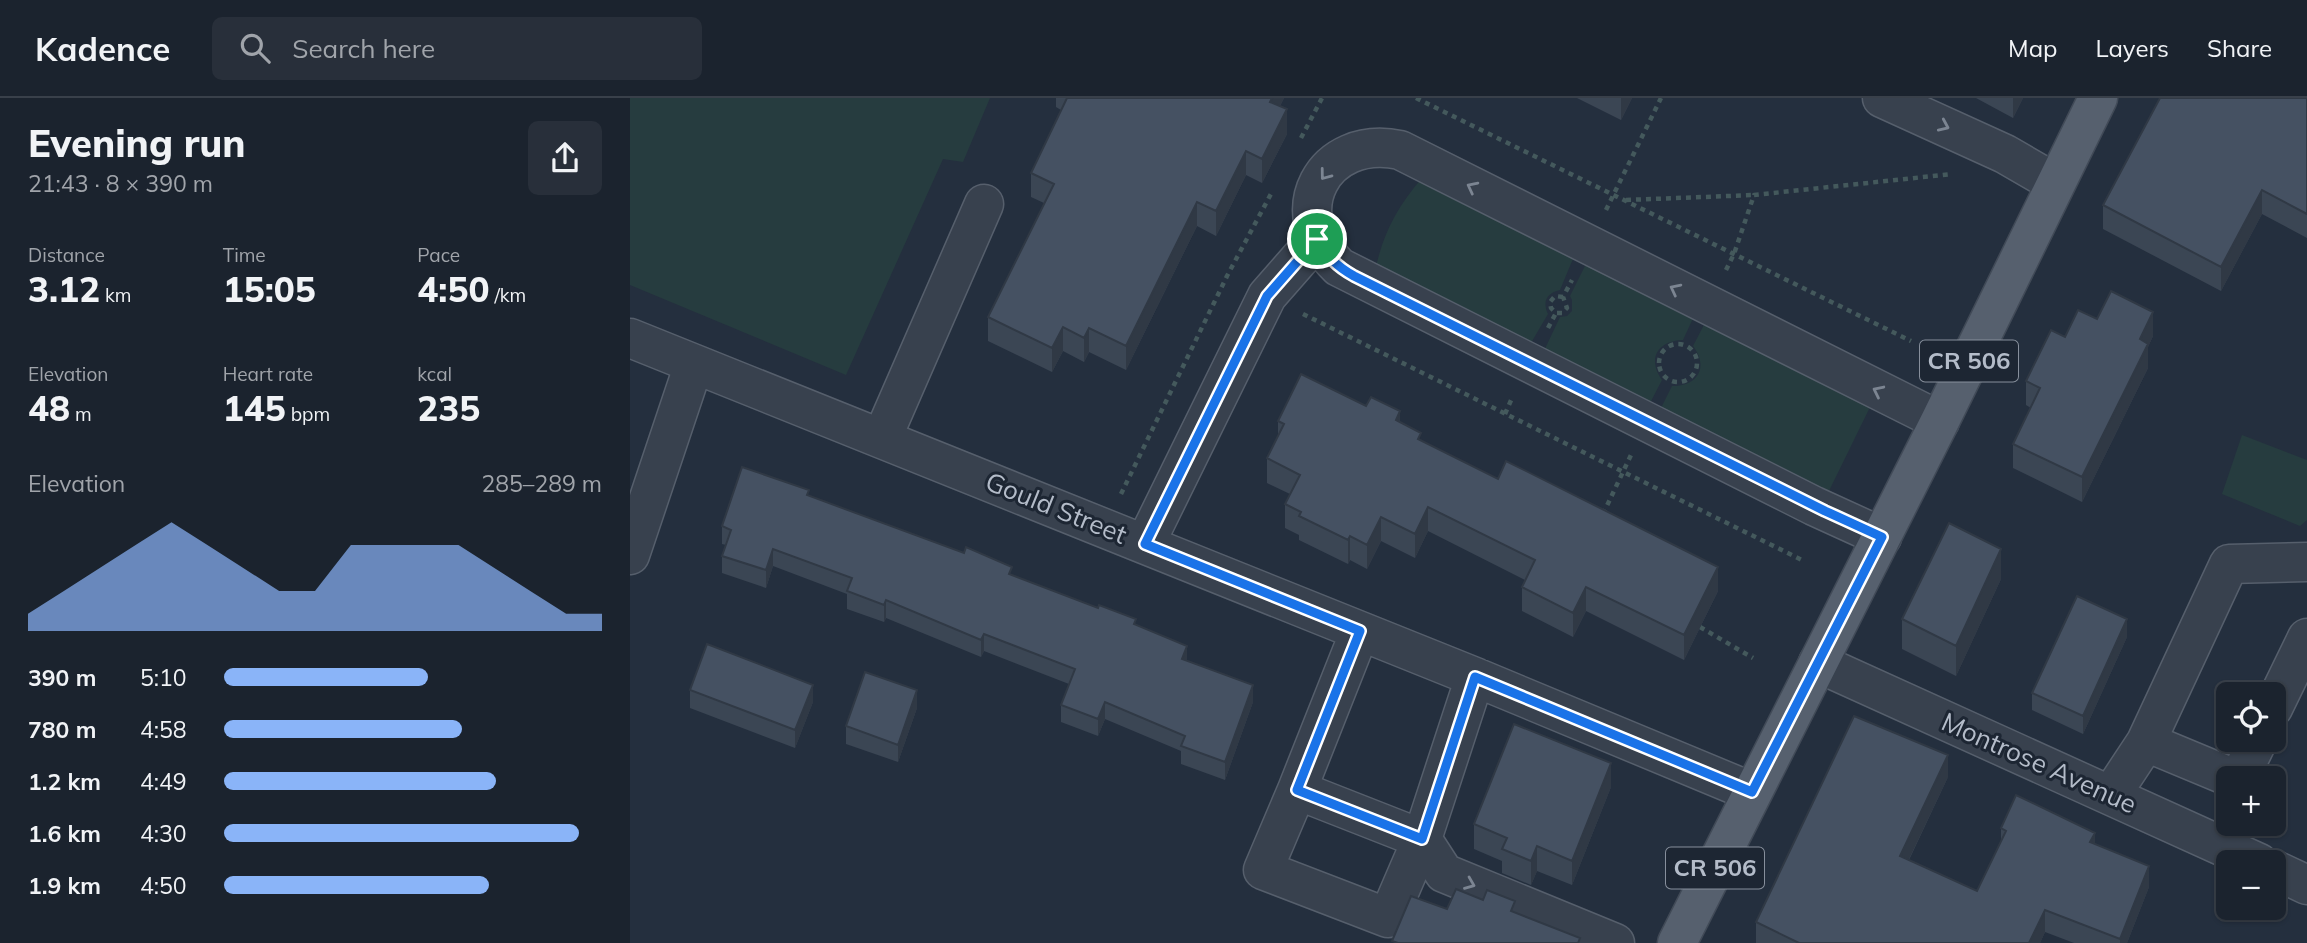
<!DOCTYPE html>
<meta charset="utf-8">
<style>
:root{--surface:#1b232e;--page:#282f3a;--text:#f1f3f6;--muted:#a0a4aa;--line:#39404a;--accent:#8ab4f8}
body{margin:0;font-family:Mulish,sans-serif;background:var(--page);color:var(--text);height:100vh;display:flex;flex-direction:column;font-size:26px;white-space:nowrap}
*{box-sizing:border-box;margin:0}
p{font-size:23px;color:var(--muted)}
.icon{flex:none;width:38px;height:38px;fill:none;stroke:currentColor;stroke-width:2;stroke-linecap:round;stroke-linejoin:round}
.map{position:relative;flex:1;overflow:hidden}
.sheet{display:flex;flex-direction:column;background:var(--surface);width:630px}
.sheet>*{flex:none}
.fabs{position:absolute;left:1586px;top:584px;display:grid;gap:14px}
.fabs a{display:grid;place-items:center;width:70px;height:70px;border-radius:10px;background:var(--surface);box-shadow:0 2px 5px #0004,0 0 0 2px var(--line);font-size:35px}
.pin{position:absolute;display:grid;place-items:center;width:60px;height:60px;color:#fff;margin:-30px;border:4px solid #fff;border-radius:50%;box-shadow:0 2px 7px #0007}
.round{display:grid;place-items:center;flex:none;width:74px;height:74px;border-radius:10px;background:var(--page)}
.head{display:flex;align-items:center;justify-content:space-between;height:119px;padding:0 28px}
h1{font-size:38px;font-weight:800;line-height:52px}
.figures{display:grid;grid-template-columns:repeat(3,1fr);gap:10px;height:119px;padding:7px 28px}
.figures div{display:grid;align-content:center}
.figures b{font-size:35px;font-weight:800}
.figures small{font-size:19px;font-weight:400}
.figures p{font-size:19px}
.chart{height:196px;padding:14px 28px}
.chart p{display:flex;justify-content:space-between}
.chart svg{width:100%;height:126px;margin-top:7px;fill:var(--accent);opacity:.7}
ul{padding:0 28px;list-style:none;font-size:23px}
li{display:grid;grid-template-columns:112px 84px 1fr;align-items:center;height:52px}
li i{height:18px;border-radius:9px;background:var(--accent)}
header{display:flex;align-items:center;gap:42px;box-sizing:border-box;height:98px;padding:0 35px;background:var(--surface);border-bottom:2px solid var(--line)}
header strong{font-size:33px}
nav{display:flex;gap:38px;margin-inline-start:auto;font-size:24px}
.search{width:490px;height:63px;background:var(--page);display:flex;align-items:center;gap:18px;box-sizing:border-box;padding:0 24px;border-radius:10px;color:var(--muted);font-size:26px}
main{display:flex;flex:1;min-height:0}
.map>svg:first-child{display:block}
.green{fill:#263c3f}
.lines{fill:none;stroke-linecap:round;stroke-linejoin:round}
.minor-casing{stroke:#565f6c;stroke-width:41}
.major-casing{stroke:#414a57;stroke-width:41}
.path{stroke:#44595c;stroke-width:4.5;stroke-dasharray:5 5;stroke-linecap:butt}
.minor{stroke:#38414e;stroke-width:38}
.major{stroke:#56606e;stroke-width:38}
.wall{fill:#3b4654}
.shaded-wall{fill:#303945}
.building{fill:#455162;stroke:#303945;stroke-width:2}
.oneway{stroke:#7c8592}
.route-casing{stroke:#fff;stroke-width:14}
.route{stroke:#1a73e8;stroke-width:9}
.labels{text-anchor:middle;stroke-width:6;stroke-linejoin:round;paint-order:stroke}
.shield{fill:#1d2633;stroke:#878f9c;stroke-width:2}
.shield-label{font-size:24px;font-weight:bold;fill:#b4bcc9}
.street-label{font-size:26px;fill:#b4bcc9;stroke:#1d2633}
</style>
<header>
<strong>Kadence</strong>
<div class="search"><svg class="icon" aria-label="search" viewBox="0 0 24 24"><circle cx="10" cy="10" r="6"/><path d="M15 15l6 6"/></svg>Search here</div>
<nav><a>Map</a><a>Layers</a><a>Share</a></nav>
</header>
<main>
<section class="sheet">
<div class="head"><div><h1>Evening run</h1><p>21:43 · 8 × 390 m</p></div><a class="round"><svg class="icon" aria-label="share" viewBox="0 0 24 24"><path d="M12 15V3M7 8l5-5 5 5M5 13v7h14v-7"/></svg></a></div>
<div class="figures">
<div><p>Distance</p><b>3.12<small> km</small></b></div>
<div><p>Time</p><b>15:05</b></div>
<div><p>Pace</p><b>4:50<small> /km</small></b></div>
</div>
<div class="figures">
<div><p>Elevation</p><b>48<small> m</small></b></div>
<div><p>Heart rate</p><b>145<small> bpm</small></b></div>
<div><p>kcal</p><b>235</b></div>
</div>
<div class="chart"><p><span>Elevation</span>285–289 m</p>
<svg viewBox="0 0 160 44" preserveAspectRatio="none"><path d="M0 44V38L10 30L20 22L30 14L40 6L50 14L60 22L70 30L80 30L90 14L100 14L110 14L120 14L130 22L140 30L150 38L160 38V44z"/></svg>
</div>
<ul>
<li><b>390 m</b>5:10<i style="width:54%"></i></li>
<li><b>780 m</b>4:58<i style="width:63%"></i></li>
<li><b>1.2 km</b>4:49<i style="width:72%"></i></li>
<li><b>1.6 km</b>4:30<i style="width:94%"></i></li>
<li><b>1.9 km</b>4:50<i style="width:70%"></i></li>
</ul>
</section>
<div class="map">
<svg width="1677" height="845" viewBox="0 0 1677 845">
<rect width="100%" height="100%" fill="#242f3e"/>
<path class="green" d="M 0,0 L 360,0 L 333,64 L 313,61 L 216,277 L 0,187 Z
M 792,80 L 945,156 L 930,192 C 917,195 912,203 918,216 L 898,250 L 745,174 C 752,137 767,109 792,80 Z
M 958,162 L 1065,216 L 1053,242 C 1027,243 1017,261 1032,282 L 1018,309 L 912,257 L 930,219 L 937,218 L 942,213 L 942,202 L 940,198 Z
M 1077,221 L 1244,301 L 1197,397 L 1029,314 L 1042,288 C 1068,288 1079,269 1063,248 Z
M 1612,337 L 1677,362 L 1677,422 L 1670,428 L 1592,396 Z"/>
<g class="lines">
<g class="minor-casing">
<path id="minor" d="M 1252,0 L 1375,56 L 1425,85
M 0,240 L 845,579 L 1122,694
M 252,340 L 354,106
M 1252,439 L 1184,408 L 709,169 C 652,115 692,36 770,52 L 1310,323
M 515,446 L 637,198 L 687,141
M 0,457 L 64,266
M 1188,565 L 1629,765
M 845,579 L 792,741 L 814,775 L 985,845
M 1643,610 L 1677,540
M 1516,644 L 1605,681
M 1609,681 L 1628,642
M 667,692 L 633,772 L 758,820 L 792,741 L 667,692 L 730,533
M 1481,697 L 1516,644 L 1599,466 L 1677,464
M 1643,771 L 1677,787"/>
</g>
<g class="major-casing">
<path id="major" d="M 1047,845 L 1310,323 L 1468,0"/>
</g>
<path class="path" d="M 786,0 L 1281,243
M 671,40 L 692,0
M 996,102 L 1124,97
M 976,112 L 1031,0
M 1096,172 L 1104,156 L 1124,97 L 1322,76
M 933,199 L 925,198 L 920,204 L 921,210 L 926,215 L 932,215 L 937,210 L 933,199 L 942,182
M 673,216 L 1172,462
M 918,230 L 926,215
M1029 265a19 19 0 1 1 38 0a19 19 0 1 1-38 0Z
M 875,316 L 882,300
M 491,396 L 597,178 L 642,94
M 973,416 L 1001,357
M 1070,529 L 1123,560"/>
<use href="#minor" class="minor"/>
<use href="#major" class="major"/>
</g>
<path class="wall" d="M 426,0 L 654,0 L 650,8 L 657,36 L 632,85 L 616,77 L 586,138 L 567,128 L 496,272 L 459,254 L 454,264 L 433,253 L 422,274 L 358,243 L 358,219 L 414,105 L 401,99 L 401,75 L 431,12 L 426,9 Z
M 947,0 L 1002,0 L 991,22 Z
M 1346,0 L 1393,0 L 1383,20 Z
M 1677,0 L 1677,140 L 1632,116 L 1591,193 L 1473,131 L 1473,107 Z
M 1467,221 L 1523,238 L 1518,249 L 1518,270 L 1452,404 L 1383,370 L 1383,346 L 1401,310 L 1396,307 L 1396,283 L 1435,239 Z
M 736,308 L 770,324 L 791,343 L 1088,493 L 1054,562 L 956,513 L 943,539 L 892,513 L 892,489 L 895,482 L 798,433 L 785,460 L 751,443 L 737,471 L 720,462 L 718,466 L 669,442 L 669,437 L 655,430 L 655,406 L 660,396 L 637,385 L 637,360 L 648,338 L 648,323 Z
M 179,398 L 506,527 L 557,563 L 623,604 L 595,682 L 551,666 L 551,653 L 475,621 L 468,638 L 431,624 L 431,607 L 439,586 L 354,553 L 351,559 L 256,520 L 254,524 L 217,511 L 217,496 L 143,468 L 136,490 L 92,475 L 92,458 L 96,447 L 92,446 L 92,428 Z
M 1371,481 L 1326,578 L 1272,551 L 1272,521 Z
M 1497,539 L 1453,636 L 1402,612 L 1402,595 Z
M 60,592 L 183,604 L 165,650 L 60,610 Z
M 287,610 L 268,664 L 216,646 L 216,628 Z
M 1318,679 L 1279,762 L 1347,793 L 1371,744 L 1371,730 L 1465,746 L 1519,789 L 1497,845 L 1444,845 L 1415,834 L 1410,845 L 1126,845 L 1126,824 Z
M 981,689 L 942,787 L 907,773 L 901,787 L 872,775 L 872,763 L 844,751 L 844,726 Z"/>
<path class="shaded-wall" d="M 642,0 L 654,0 L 640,28 L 640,4 Z
M 991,0 L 1002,0 L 991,22 Z
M 1383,0 L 1393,0 L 1383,20 Z
M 657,11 L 657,36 L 632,85 L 632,61 Z
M 616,53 L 616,77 L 586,138 L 586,113 Z
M 1632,92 L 1632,116 L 1591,193 L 1591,169 Z
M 567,104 L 567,128 L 496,272 L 496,248 Z
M 1523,214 L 1523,238 L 1518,249 L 1518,270 L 1452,404 L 1452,379 L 1510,241 Z
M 433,229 L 433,253 L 422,274 L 422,250 Z
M 459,230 L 459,254 L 454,264 L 454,240 Z
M 770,313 L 770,337 L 766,322 Z
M 798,409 L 798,433 L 785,460 L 785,436 Z
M 751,419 L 751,443 L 737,471 L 737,447 Z
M 720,438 L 720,462 L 718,466 L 718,442 Z
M 143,451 L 143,468 L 136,490 L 136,472 Z
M 1371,451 L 1371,481 L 1326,578 L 1326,548 Z
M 1088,469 L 1088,493 L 1054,562 L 1054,537 Z
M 956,489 L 956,513 L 943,539 L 943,515 Z
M 256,502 L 256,520 L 254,524 L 254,507 Z
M 1497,521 L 1497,539 L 1453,636 L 1453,618 Z
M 354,536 L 354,553 L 351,559 L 351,542 Z
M 557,548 L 557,566 L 552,561 Z
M 183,587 L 183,604 L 165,650 L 165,632 Z
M 623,587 L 623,604 L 595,682 L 595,664 Z
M 287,592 L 287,610 L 268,664 L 268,647 Z
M 475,604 L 475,621 L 468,638 L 468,621 Z
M 1318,657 L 1318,679 L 1270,780 L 1270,758 Z
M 981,665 L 981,689 L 942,787 L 942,763 Z
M 1465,735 L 1465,757 L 1460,744 Z
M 907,748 L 907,773 L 901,787 L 901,763 Z
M 1519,768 L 1519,789 L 1497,845 L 1490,845 L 1490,841 Z
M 1415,812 L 1415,834 L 1410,845 L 1399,845 Z"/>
<path class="building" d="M 437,0 L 642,0 L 640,4 L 657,11 L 632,61 L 616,53 L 586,113 L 567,104 L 496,248 L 459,230 L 454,240 L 433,229 L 422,250 L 358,219 L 424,86 L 401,75 Z
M 1530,0 L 1677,0 L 1677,116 L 1632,92 L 1591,169 L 1473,107 Z
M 1481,193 L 1523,214 L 1510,241 L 1518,246 L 1452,379 L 1383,346 L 1410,290 L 1396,283 L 1421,232 L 1435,239 L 1448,212 L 1467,221 Z
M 671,276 L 736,308 L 741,299 L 770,313 L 766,322 L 791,335 L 788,341 L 868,381 L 876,363 L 1088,469 L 1054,537 L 956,489 L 943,515 L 892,489 L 905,462 L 798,409 L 785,436 L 751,419 L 737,447 L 720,438 L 718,442 L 669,418 L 671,414 L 655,406 L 670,377 L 637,360 L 654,326 L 648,323 Z
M 112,369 L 179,392 L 177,397 L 334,455 L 336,449 L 382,469 L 379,476 L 468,510 L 469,507 L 506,521 L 504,526 L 557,548 L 552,561 L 623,587 L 595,664 L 551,648 L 555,638 L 475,604 L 468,621 L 431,607 L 445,571 L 354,536 L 351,542 L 256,502 L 254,507 L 217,493 L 222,480 L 143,451 L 136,472 L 92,458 L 101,432 L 92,428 Z
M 1319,425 L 1371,451 L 1326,548 L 1272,521 Z
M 1447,498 L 1497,521 L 1453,618 L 1402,595 Z
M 77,546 L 183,587 L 165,632 L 60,592 Z
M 235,574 L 287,592 L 268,647 L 216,628 Z
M 1224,618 L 1318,657 L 1270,758 L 1347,793 L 1376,733 L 1371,730 L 1386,697 L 1465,735 L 1460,744 L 1519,768 L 1490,841 L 1415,812 L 1399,845 L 1169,845 L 1126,824 Z
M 884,626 L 981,665 L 942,763 L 907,748 L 901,763 L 872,751 L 877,740 L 844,726 Z
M 826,791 L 853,802 L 857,792 L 885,803 L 881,813 L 950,840 L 948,845 L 768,845 L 762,843 L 781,798 L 817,811 Z"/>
<defs><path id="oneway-chevron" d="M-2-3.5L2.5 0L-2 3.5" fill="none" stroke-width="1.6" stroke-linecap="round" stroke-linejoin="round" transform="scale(1.75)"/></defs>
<g class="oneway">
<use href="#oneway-chevron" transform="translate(1314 28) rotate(24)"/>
<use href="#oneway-chevron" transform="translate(695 77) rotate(127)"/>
<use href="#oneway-chevron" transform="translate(842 89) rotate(-153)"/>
<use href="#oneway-chevron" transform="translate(1045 191) rotate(-153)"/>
<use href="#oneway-chevron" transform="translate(1248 293) rotate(-154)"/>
<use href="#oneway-chevron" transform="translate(840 786) rotate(22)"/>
</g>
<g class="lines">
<g class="route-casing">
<path id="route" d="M 687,141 C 697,158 706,168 724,178 L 1195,413 L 1252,439 L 1122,694 L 845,579 L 792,741 L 667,692 L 730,533 L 515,446 L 637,198 Z"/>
</g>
<use href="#route" class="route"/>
</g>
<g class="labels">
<g class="shield">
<rect x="1290" y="242.5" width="98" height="41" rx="5"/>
<rect x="1036" y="749.5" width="98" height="41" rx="5"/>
</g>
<g class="shield-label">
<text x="1339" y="271">CR 506</text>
<text x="1085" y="778">CR 506</text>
</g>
<g class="street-label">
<text transform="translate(426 410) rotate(22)" y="9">Gould Street</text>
<text transform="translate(1409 665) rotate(24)" y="9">Montrose Avenue</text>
</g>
</g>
</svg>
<div class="fabs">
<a><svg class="icon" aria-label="locate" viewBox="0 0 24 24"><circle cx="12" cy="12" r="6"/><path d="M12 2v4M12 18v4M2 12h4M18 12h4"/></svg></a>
<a>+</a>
<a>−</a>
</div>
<div class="pin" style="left:687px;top:141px;background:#1e9e55"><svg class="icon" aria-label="arrive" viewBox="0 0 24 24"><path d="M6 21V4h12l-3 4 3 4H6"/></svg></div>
</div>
</main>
